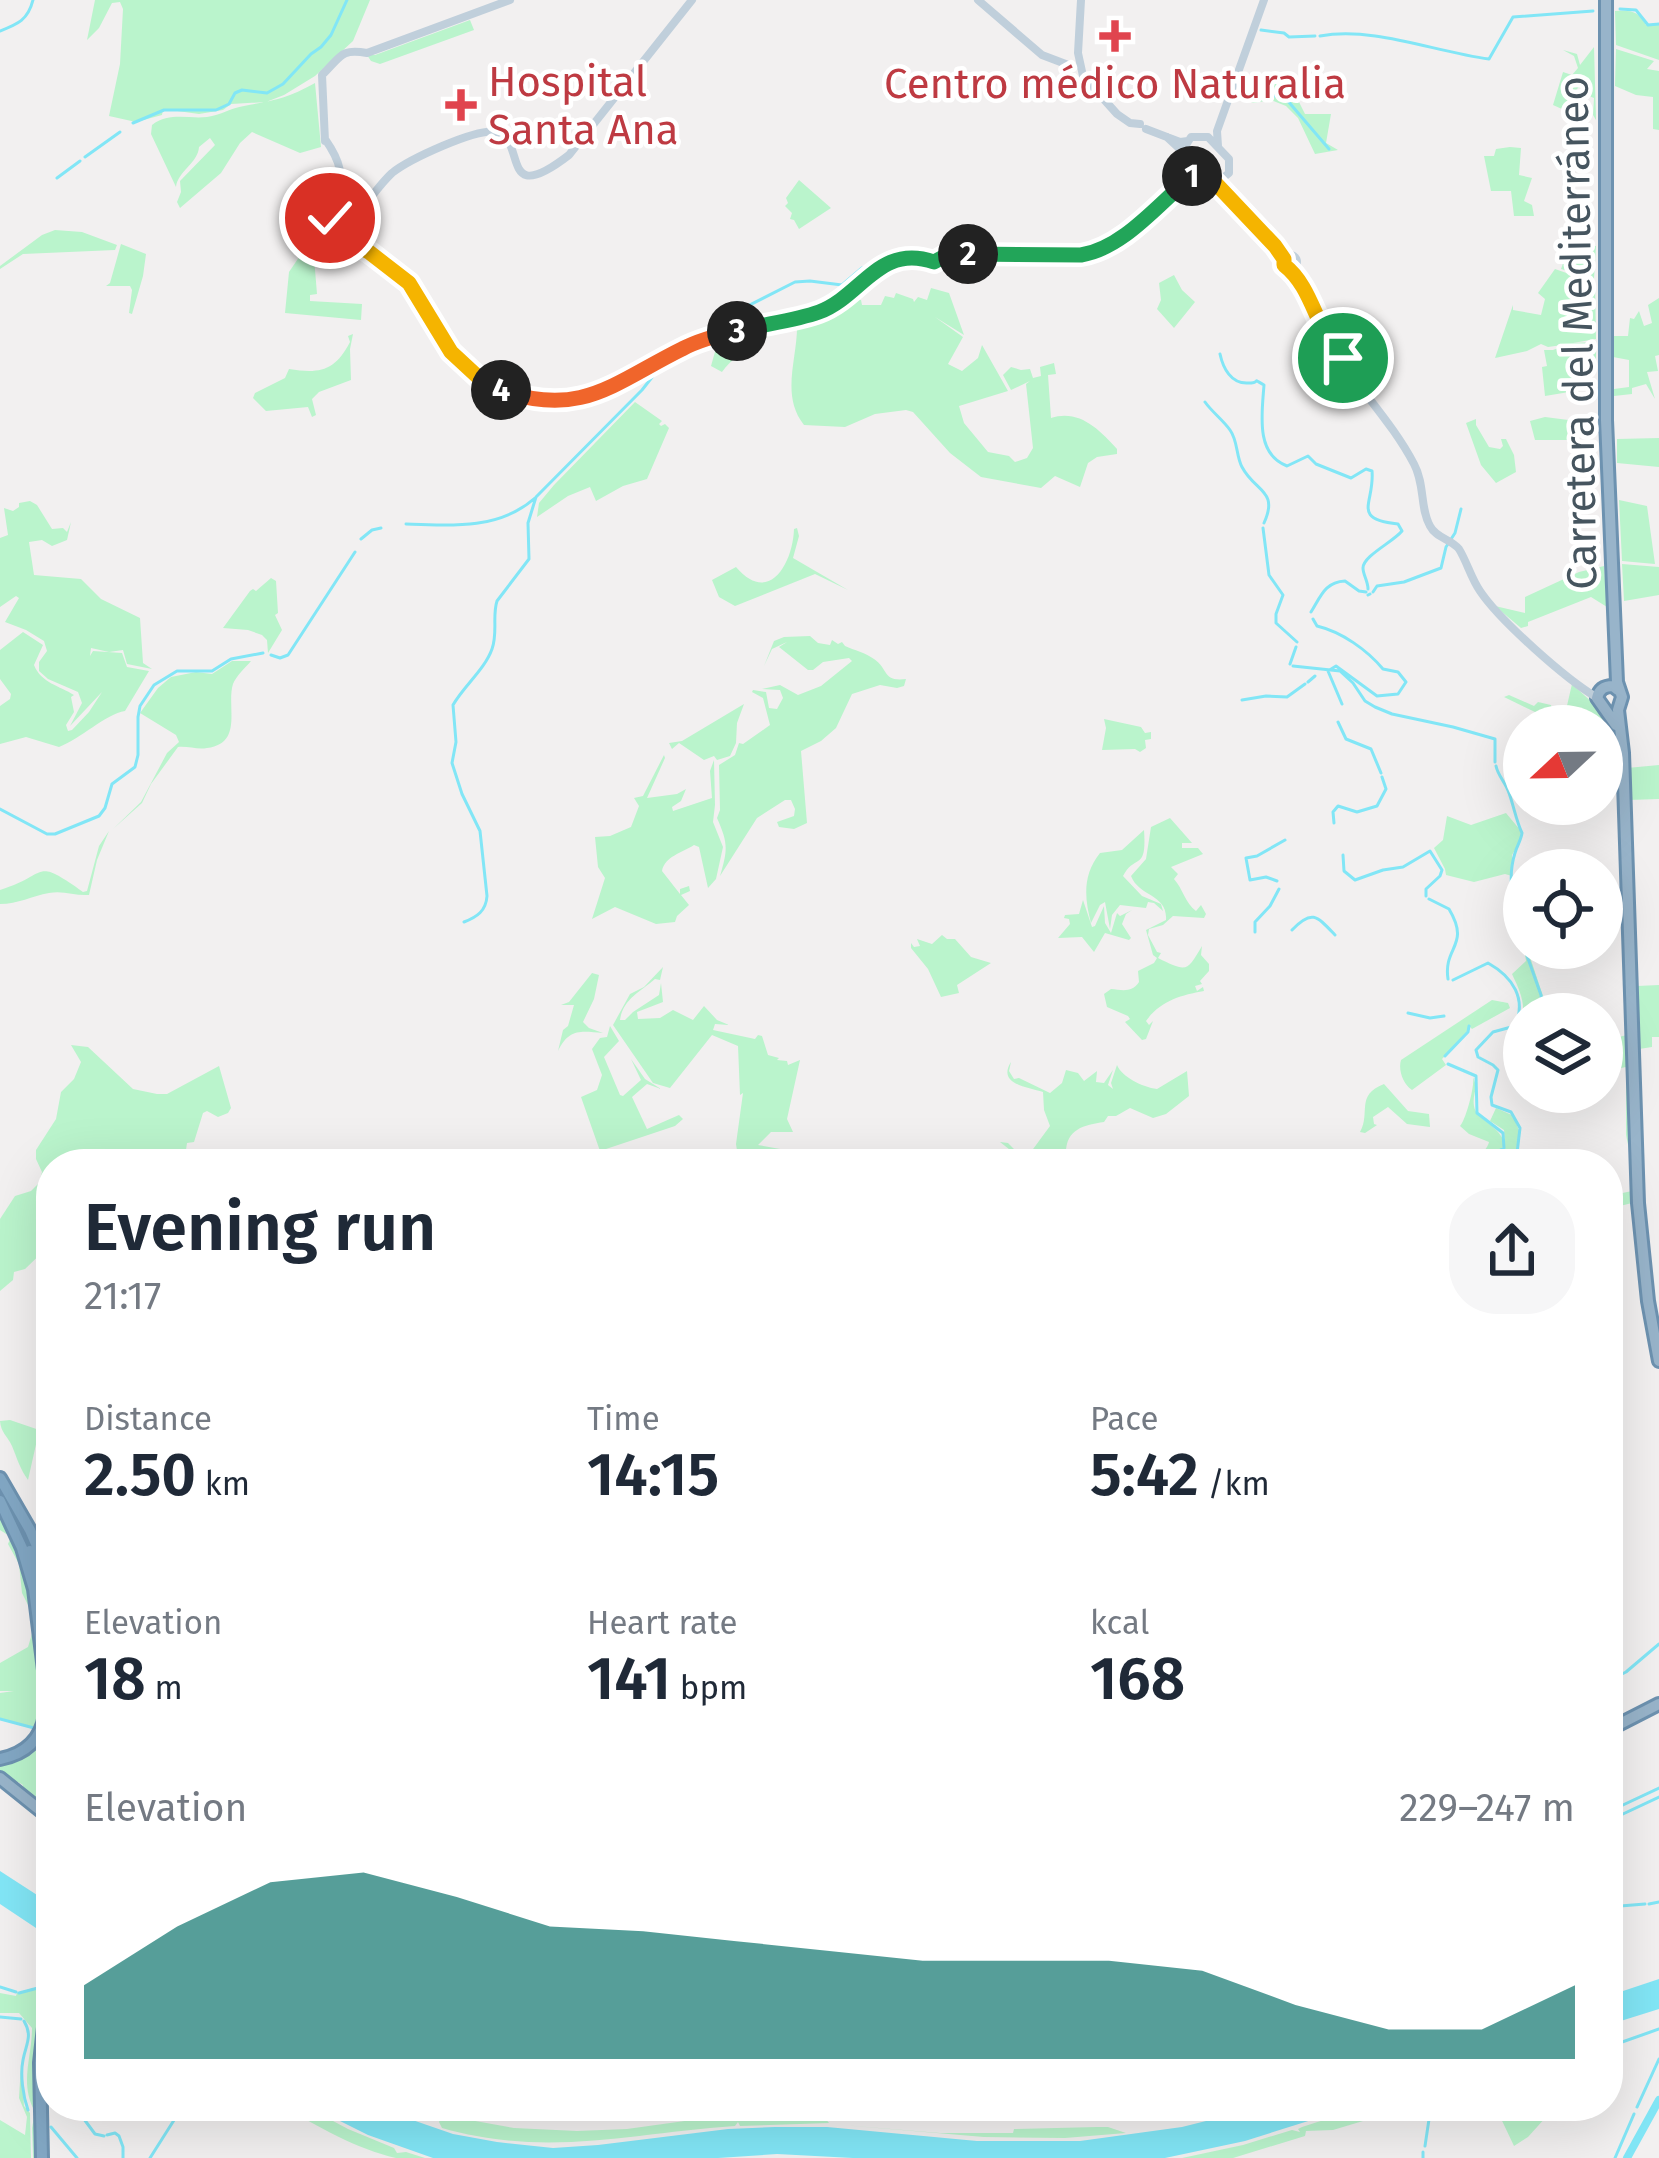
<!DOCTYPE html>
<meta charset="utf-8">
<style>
:root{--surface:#fff;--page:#f6f6f7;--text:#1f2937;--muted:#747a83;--accent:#0f766e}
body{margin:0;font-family:"Fira Sans",sans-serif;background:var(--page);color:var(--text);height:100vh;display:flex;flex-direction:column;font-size:45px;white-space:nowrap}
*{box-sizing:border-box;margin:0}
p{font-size:39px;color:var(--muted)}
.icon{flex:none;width:66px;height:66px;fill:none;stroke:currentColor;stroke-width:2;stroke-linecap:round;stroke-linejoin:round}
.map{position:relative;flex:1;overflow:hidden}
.details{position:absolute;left:36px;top:1149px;width:1587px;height:972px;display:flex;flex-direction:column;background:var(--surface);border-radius:48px;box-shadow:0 12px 48px #0002}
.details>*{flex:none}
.needle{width:78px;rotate:248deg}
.fabs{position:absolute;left:1503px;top:705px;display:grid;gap:24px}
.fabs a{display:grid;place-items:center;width:120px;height:120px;border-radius:50%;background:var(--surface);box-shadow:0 12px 48px #0002;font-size:60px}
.pin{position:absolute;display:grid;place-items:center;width:102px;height:102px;color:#fff;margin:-51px;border:6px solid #fff;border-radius:50%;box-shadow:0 3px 12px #0007}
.km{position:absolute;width:60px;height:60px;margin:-30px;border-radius:50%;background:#222;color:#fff;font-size:33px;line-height:60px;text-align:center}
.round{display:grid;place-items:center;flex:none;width:126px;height:126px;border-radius:48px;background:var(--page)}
.headline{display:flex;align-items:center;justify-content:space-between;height:204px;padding:0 48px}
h1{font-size:66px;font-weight:600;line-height:90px}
.figures{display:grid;grid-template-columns:repeat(3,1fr);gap:18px;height:204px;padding:12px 48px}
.figures div{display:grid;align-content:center}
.figures b{font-size:60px;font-weight:600}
.figures small{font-size:33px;font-weight:400}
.figures p{font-size:33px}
.chart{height:336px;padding:24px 48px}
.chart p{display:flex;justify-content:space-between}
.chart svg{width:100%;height:216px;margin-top:12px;fill:var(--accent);opacity:.7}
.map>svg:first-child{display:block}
.green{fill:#baf4cc}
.water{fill:#82e6f6}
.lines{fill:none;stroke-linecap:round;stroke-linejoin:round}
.stream{stroke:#82e6f6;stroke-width:3}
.river{stroke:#82e6f6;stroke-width:8}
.trunk-casing{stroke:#6d92b0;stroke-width:16}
.motorway-casing{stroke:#6d92b0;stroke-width:16}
.secondary{stroke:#c0cfdb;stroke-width:8}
.trunk{stroke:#98b4ca;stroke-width:10}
.motorway{stroke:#82a7c4;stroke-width:10}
.split-1-casing{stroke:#fff;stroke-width:24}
.split-2-casing{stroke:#fff;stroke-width:24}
.split-3-casing{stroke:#fff;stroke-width:24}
.split-4-casing{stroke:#fff;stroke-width:24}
.split-5-casing{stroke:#fff;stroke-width:24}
.split-1{stroke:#f5b400;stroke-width:15}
.split-2{stroke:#22a559;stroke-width:15}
.split-3{stroke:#22a559;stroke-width:15}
.split-4{stroke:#f0652b;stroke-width:15}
.split-5{stroke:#f5b400;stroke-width:15}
.health-dot{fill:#e0444e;stroke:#fff;stroke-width:4.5}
.labels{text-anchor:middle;stroke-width:9;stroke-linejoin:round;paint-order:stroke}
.health-label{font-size:42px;fill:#be3a42;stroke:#fff;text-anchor:start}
.street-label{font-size:42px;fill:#46555f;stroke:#fff}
</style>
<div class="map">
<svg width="1659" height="2158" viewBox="0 0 1659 2158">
<rect width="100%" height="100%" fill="#f2f0f0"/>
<path class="green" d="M 95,0 L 370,0 L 353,41 L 315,76 L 284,95 L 266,102 L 231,104 L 223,110 L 199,114 L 163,109 L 162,115 L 136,122 L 109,116 L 120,64 L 123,9 L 120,2 L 112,3 L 99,28 L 87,40 Z
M 1615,11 C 1631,10 1639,11 1646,25 L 1659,25 L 1659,60 L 1616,45 Z
M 470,20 L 474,30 L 380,64 L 371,61 L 367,55 L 375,55 Z
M 1594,47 L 1596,120 L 1593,115 L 1594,98 L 1584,94 L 1584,90 L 1579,87 L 1575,91 L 1579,93 L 1573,114 L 1553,105 L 1563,72 L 1572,75 L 1578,68 L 1574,56 L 1563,50 L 1577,54 L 1580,65 Z
M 1616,49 L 1654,61 L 1647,69 L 1659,71 L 1659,130 L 1653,129 L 1653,97 L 1636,95 L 1615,86 Z
M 1244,74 L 1259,86 L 1280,83 L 1292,88 L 1305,114 L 1331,114 L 1326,143 L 1338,150 L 1315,154 L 1298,118 L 1286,106 L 1271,100 L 1254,103 L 1235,97 Z
M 315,83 L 321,147 L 300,153 L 252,132 L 240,143 L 221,173 L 180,208 L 177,202 L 181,192 L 180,181 L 215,145 L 210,138 L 199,147 C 198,163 178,171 176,187 L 151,134 L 152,125 C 169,112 188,119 207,117 C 221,115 231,108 244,106 C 275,100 286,99 315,83 Z
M 1510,147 L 1521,148 L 1519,175 L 1532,178 L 1524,201 L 1532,205 L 1534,216 L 1514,216 L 1511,191 L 1491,191 L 1484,156 L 1494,156 L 1496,149 Z
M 799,180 L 831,208 L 799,229 L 794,220 L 790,219 L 792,213 L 785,206 L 788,203 L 786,198 Z
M 55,230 L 82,232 L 117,245 L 115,250 L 23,254 L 0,269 L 0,266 L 42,235 Z
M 310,241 L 313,245 L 317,294 L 310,295 L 310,301 L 362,304 L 361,320 L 285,313 L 289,272 Z
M 121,244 L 146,254 L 143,276 L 132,314 L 129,313 L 132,290 L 130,286 L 106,286 L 110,283 Z
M 1570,244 L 1596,246 L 1594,279 L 1561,269 Z
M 1555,269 L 1595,283 L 1596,339 L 1573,343 L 1596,342 L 1596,367 L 1573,370 L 1575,391 L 1545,396 L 1542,367 L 1547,366 L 1544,350 L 1553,350 L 1569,344 L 1548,347 L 1541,344 L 1527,351 L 1495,358 L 1513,305 L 1513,310 L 1541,315 L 1545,299 L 1538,293 Z
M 1174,275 L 1182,290 L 1195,302 L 1174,328 L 1157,309 L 1161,300 L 1159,283 Z
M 931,288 L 949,293 L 964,335 L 935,317 L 963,337 L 948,364 L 962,371 L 978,358 L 982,345 L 1008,391 L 959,406 L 964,423 L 988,452 L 1009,456 L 1015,462 L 1027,458 L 1033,448 L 1026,384 L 1030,381 L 1011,390 L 1003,375 L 1011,367 L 1021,370 L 1030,369 L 1033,378 L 1041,376 L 1040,367 L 1054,363 L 1056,374 L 1048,375 L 1051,418 C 1079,409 1099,429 1117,449 L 1117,454 L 1097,457 L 1088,463 L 1080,487 L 1055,476 L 1041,488 L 981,477 L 950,453 L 913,412 L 906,410 L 875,414 L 845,427 L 804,425 C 780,395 798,358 797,324 C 774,331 736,352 722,372 L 711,366 L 718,341 L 814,316 L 858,289 L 858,295 L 853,295 L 853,299 L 861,300 L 862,305 L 881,305 L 885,296 L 894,298 L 896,293 L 913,299 L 914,302 L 918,297 L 927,300 Z
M 1659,298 L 1659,355 L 1655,356 L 1658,371 L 1647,372 L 1655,399 L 1646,384 L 1632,388 L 1632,394 L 1614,396 L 1614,389 L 1629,387 L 1629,360 L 1613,357 L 1613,336 L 1628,336 L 1630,318 L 1634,319 L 1639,311 L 1644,326 L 1652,323 L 1648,305 Z
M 353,334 L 350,349 L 351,380 L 319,392 L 312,399 L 316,415 L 312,417 L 308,407 L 266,411 L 253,398 L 255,393 L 285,378 L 289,369 C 320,374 335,371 350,342 L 348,336 Z
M 635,402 L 662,421 L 659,424 L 661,426 L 665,424 L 669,428 L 647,479 L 623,486 L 596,501 L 590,487 L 568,496 L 537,517 L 539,503 L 554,485 Z
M 1545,417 L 1584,422 L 1585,429 L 1577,429 L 1577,440 L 1535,440 L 1530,421 Z
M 1476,419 L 1476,425 L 1489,447 L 1500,449 L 1503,446 L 1501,439 L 1506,439 L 1514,455 L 1516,472 L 1496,483 L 1481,465 L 1466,423 Z
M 1659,438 L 1659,467 L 1617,463 L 1617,439 Z
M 1619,500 L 1647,506 L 1655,564 L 1622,561 Z
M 30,501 L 37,505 L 52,529 L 63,528 L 67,532 L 71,522 L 67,540 L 52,546 L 42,540 L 29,542 L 34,575 L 81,579 L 101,599 L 140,618 L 143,663 L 152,669 L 127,664 L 123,650 L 109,652 L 91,648 L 90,656 L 93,651 L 122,653 L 127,667 L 149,671 L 125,711 C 106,714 80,739 59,747 L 26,737 L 0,744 L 0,706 L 10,699 L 11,694 L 0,679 L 0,650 L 23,632 L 43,645 L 34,665 C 41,683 60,686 74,695 L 71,697 L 74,712 L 66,725 L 68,731 L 72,730 L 89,712 L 102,692 L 70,726 L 82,703 L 78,692 L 48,679 L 39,671 L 39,662 L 47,651 L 44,641 L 26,630 L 5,622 L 19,598 L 16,596 L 0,607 L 0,538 L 8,535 L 4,508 L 13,511 L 19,507 L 19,503 Z
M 797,528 L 799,536 L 793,558 L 848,590 L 815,574 L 735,606 L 719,597 L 712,580 L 736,567 C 769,606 793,563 794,529 Z
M 1622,564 L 1659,567 L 1659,595 L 1624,601 Z
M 1604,566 L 1607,607 L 1591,597 L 1528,622 L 1528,626 L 1521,628 L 1495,606 L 1525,613 L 1525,597 L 1579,572 Z
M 271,578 L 276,581 L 278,613 L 275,615 L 282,630 L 268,653 L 267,640 L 262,635 L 248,630 L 223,628 L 250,591 L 253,589 L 256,591 Z
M 810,636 L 818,643 L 830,645 L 832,640 L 838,644 L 842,642 L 845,646 C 854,650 866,653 874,659 C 889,669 882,682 906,679 L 904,686 L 897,688 L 880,685 L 852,694 L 836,728 L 821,741 L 801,751 L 807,823 L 794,829 L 779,827 L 777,822 L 794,816 L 795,809 L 791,800 L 785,800 L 757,818 L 720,876 C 728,849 728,843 717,818 L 720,810 L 719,765 L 735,755 L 739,743 L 743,744 L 770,725 L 763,698 L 752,692 L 753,690 L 766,692 L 769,708 L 777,709 L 783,698 L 780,690 L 762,689 L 780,685 L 798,695 L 821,686 L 852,661 L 849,658 L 823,662 L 813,670 L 808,670 L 779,647 L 787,642 L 772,649 L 764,666 L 774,641 L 784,637 Z
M 232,661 L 251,661 C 246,667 236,676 233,684 C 226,706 244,743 207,748 C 198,750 188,746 178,747 L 151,784 L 142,803 L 113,829 L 141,802 L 167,753 L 179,742 L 176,735 L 140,713 L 158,688 L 171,677 L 196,672 L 212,674 Z
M 1572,684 L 1607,716 L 1614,726 L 1535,712 L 1504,697 L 1509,695 L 1534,706 L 1538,702 L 1551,705 L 1552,709 L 1566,710 Z
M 744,704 L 737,723 L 736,743 L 730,756 L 717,760 L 714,756 L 704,760 L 679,743 L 672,749 L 669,743 L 682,741 Z
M 1104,719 L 1141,727 L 1145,733 L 1151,732 L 1151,739 L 1145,740 L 1146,748 L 1140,752 L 1135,749 L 1102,750 L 1106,728 Z
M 664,755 L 665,758 L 647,798 L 677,794 L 686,789 L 681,801 L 672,807 L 673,811 L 712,798 L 710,771 L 714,760 L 715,805 L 713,822 L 723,847 L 716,879 L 708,888 L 699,847 L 694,845 C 682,853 665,856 662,871 L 680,894 L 680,889 L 689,886 L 690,891 L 681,895 L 689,905 L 677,916 L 675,922 L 656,924 L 615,907 L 592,919 L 605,878 L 598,867 L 595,837 L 610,836 L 631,827 L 639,806 L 634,798 L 643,796 Z
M 1659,765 L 1659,799 L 1628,800 L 1627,768 Z
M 1506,813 L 1521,831 L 1519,843 L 1512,855 L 1512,876 L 1505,874 L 1474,882 L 1446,875 L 1445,869 L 1434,848 L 1443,840 L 1447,816 L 1471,825 Z
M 1170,818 L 1192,843 L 1182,843 L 1182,848 L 1198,848 L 1203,854 L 1171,867 L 1178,874 L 1174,879 C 1183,889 1185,903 1196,911 L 1201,905 L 1206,914 L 1204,918 L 1173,916 L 1163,925 L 1149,929 L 1148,935 L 1157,952 L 1161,953 L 1158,958 C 1188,973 1187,971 1202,946 L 1201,955 L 1209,964 L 1209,971 L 1200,981 L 1202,984 L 1195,986 L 1197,991 L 1203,987 L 1204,991 C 1181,995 1160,1001 1146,1021 L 1149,1025 L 1153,1021 L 1146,1039 L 1142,1040 L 1125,1022 L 1130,1019 L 1128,1016 L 1107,1007 L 1104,994 L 1111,989 C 1122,990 1132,993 1139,982 L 1138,971 L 1154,963 L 1157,958 L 1153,955 L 1146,930 L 1166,920 C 1168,894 1139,897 1131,876 L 1146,859 L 1151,827 Z
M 1144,830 C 1147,872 1135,853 1123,876 L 1142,896 L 1161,904 L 1163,911 L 1154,903 L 1148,902 L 1146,908 L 1120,905 L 1112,915 L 1110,929 L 1105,902 L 1100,905 L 1091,923 C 1084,897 1083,874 1100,853 L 1122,850 Z
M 109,831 L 97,860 L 89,895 C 75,896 63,890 49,893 C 32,896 18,904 0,904 L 0,890 C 50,875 32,856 83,892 L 87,891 L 99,846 Z
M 1083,900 L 1092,927 L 1095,926 L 1104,906 L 1105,923 L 1111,933 L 1117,913 L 1120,916 L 1132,910 L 1126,914 L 1122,924 L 1131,938 L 1129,940 L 1105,933 L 1094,952 L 1082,937 L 1058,938 L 1070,924 L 1069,919 L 1064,918 L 1065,915 L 1079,914 Z
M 942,935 L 947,939 L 955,939 L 971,957 L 991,963 L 957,985 L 959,993 L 941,997 L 928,969 L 911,948 L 911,943 L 914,947 L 920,946 L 917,939 L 932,944 Z
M 1524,948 L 1527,948 L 1543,996 L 1543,1014 L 1524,1014 L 1524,1036 L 1518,1030 C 1528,1009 1522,995 1512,974 L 1526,961 Z
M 663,967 L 660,980 L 655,979 C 640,992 623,999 620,1020 L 625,1020 L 633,1012 L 659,995 L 661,983 L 663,1002 L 637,1012 L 638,1019 L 660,1018 L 673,1010 L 693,1020 L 704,1006 L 717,1020 L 729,1025 L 715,1024 L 713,1030 L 755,1039 L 758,1035 L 762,1036 L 768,1055 L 779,1058 L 777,1060 L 787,1061 L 788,1065 L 800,1060 L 787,1119 L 793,1132 L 771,1132 L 758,1145 L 797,1152 L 791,1164 L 739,1164 L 736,1144 L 743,1093 L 740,1095 L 738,1046 L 712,1035 L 670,1088 L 653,1083 L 613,1025 L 630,994 L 644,987 Z
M 592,973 L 599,975 L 594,999 L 583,1022 L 589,1028 L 603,1033 C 581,1031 569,1028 558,1051 L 563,1030 L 568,1026 L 574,1005 L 561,1005 L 569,1002 Z
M 1659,985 L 1659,1037 L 1652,1037 L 1652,1047 L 1639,1049 L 1637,986 Z
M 1492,1000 L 1508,1003 L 1510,1008 L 1472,1029 L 1468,1025 L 1468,1032 L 1442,1059 L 1446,1065 L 1412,1090 C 1403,1084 1398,1070 1401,1060 Z
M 610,1026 L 619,1041 L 604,1057 L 620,1095 L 623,1096 L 641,1080 L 631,1059 L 645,1079 L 661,1089 L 647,1084 L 632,1097 L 647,1129 L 679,1115 L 683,1119 L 675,1126 L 600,1151 L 581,1097 L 597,1090 L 602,1075 L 592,1049 L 600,1038 L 607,1037 Z
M 1627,1035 L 1636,1202 L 1608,1209 L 1608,1196 L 1632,1191 L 1631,1159 L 1626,1135 L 1626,1067 L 1602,1072 L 1602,1041 Z
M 71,1045 L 88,1047 L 133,1089 L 157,1094 L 167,1094 L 219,1066 L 231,1108 L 228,1113 L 218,1117 L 207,1111 L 203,1113 L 194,1142 L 187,1143 L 186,1150 L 177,1164 L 51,1164 L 51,1244 L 25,1269 L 14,1272 L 13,1280 L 0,1291 L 0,1219 L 15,1196 L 31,1191 L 39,1183 L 42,1172 L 36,1159 L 36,1150 L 56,1119 L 61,1092 L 74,1079 L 81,1062 Z
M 1011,1062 L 1009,1071 L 1014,1079 L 1019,1078 L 1050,1093 L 1062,1083 L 1066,1070 L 1078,1073 L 1084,1081 L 1097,1071 L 1096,1082 L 1104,1083 L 1113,1070 L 1108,1085 L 1113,1089 L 1111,1083 L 1117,1065 C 1122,1077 1142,1087 1157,1089 L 1187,1071 L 1189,1096 L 1166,1114 L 1153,1118 L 1130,1108 L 1116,1116 L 1108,1116 L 1104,1122 C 1084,1125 1066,1129 1066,1153 L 1077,1159 L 1074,1164 L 1028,1164 L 1000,1142 L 1008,1143 L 1025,1160 L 1050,1126 L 1044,1110 L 1043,1092 C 1027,1087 997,1084 1011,1062 Z
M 1473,1077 C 1479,1090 1472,1093 1474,1106 C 1476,1121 1499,1123 1505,1145 L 1504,1130 L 1490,1121 L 1496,1108 L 1514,1116 L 1519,1131 L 1516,1152 L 1504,1164 L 1459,1164 C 1471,1162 1486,1154 1489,1142 L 1469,1134 L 1460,1126 C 1466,1120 1475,1085 1473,1077 Z
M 1384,1084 L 1408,1111 L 1429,1114 L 1430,1127 L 1407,1124 L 1388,1107 L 1373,1117 L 1374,1124 L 1377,1125 L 1365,1133 L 1360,1132 C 1371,1113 1355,1095 1384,1084 Z
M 10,1420 L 51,1434 L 37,1440 L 28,1480 C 20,1469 17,1458 12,1446 C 7,1435 1,1433 0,1421 Z
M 0,1508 L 22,1558 L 31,1592 L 41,1716 L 39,1730 L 0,1718 L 0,1693 L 14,1691 L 0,1691 L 0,1663 L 28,1647 L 34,1627 L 30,1609 L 22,1593 L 19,1564 L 8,1544 L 11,1537 L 0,1530 Z
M 42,1734 L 50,1737 L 51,1740 L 51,1814 L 22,1790 L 23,1785 L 18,1782 L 16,1786 L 0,1774 L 0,1761 Z
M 33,1988 L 44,1990 L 35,2079 L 38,2158 L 33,2158 L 32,2128 L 35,2112 C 19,2083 32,2058 32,2028 L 19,2013 L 0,2013 L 0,1993 L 16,1996 L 17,1993 Z
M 21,2065 L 24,2106 L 30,2113 L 31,2158 L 0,2158 L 0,2120 L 25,2135 L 27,2117 L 19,2098 Z
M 283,2106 L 305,2106 L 348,2129 L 394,2148 L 397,2153 L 406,2152 L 425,2158 C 417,2158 405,2158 396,2158 C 357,2149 318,2127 283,2106 Z
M 1367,2106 L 1413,2106 L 1333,2130 L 1306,2131 L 1305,2136 L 1233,2158 L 1182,2158 L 1243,2145 L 1292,2130 L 1300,2132 L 1298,2129 L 1302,2127 Z
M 1495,2106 L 1556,2106 L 1528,2137 L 1514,2146 Z
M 781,2110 L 821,2113 L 829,2123 L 740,2126 L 738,2122 L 735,2126 C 630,2133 548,2158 442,2128 L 439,2122 L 442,2115 L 514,2128 L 577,2131 L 627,2129 L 735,2114 L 738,2114 L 740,2120 L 743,2114 Z
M 842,2125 L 940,2133 L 1013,2133 L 1014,2129 L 1097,2127 L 1108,2127 L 1126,2133 L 1065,2138 L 984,2137 Z"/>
<path class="water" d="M 0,1871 L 51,1904 L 51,1938 L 0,1904 Z
M 1659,1979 L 1659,2009 L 1608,2025 L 1608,1996 Z
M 310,2106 L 372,2106 L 453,2134 L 497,2142 L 553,2148 L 598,2145 L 728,2129 L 775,2127 L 827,2127 L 977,2141 L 1080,2141 L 1182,2127 L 1266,2106 L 1356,2106 L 1245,2141 L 1165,2158 L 853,2158 L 777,2154 L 718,2158 L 433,2158 L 368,2135 Z"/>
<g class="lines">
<path class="stream" d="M 1620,9 L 1636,10 L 1648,25 L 1659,24
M 1261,30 L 1284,33 L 1289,37 L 1315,36
M 0,31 C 18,24 28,20 33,0
M 1320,36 C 1373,26 1435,52 1489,59 L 1513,17 L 1593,11
M 1244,96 L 1275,96 L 1287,100 L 1329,149
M 133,123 L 164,110 L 216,110 L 229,104 L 235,93 L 242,90 L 267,93 L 283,84 L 311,54 L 321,47 L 331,35 L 347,0
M 85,157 L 120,132
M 57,178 L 80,161
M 902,265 L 926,266
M 726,317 L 795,282 L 810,281 L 842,285 L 862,268 L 875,265
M 1220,354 C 1223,368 1231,384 1248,383 C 1263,383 1250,377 1264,385 C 1262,413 1255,454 1287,466 L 1308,456 L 1316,464 L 1351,478 L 1366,469 L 1372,471 C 1375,503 1350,519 1398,524 L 1402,531 C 1393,542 1363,556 1363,568 C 1363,575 1368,581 1368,589
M 1205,402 C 1212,412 1223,420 1230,430 C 1238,441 1236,456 1242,467 C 1255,492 1279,490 1264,523
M 406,524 C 450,526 499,530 535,498
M 1263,528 L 1269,575 L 1283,595 L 1276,614 L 1276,623 L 1297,642
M 361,539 L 372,530 L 381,528
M 1373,592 L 1377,586 L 1404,582 L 1441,568 L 1446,547 L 1455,533 L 1461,509
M 1368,595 L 1370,594
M 1311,612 C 1321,596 1325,582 1345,581 L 1359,591 L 1366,592
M 1313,619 L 1317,626 C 1342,632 1367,650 1383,669 L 1398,672 L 1406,682 L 1398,694 L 1377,696 L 1336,666 L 1328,671 L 1342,704
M 271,655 L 280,658 L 288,655 L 355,552
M 1290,664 L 1296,647
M 1293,666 L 1340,671 L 1353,683 L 1365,701 L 1375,707 L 1392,714 L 1453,727 L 1495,739 L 1495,762
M 1308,682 L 1315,676
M 1242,700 L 1266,696 L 1287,697 L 1305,684
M 1338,722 L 1346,739 L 1371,749 L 1381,773
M 1496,766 C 1498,776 1506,783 1509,793 C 1514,807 1516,820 1522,833 C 1521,840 1517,846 1515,853 C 1505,883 1517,916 1524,946
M 0,809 L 47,834 L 55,834 L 99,816 L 105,808 L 112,784 L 135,767 L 138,755 L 138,717 L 140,706 L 154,685 L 177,671 L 212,671 L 231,659 L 263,653
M 1334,823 L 1333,812 L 1338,806 L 1357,812 L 1377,806 L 1386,789 L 1382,777
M 1343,855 L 1344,871 L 1355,880 L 1383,870 L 1403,867 L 1430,851 L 1442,870 L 1440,876 L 1426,889 L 1426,896
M 1277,881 L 1266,877 L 1250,880 L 1246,858 L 1257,856 L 1285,840
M 1429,899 L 1449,909 C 1471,946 1443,946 1448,979
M 464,922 C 477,917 486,911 487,896 L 480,831 L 462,794 L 452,763 L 456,742 L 453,705 C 464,686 485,669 492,649 C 498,633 492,616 497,601 L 529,559 L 528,523 L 536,497 L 642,390 L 664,362
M 1292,930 C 1312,909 1317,916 1335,935
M 1255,932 L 1255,922 L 1270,906 L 1279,889
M 1525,950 L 1541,995 L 1543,1014
M 1453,980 L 1488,963 C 1513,977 1527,999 1515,1026 L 1493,1032 L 1476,1050 L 1478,1057 L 1493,1065 L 1498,1070 L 1491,1097 L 1492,1105 L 1511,1112 L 1520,1128 L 1517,1153 L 1505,1164
M 1408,1013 L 1430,1018 L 1444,1016
M 1445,1056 L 1468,1032 L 1469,1026
M 1448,1064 L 1476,1076 L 1477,1113 L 1503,1133 L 1504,1148 L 1481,1161
M 1357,1157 L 1378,1157 L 1382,1164
M 1608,1681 L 1626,1672 L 1659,1644
M 0,1719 L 34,1728
M 1608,1812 L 1659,1788
M 1608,1821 L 1659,1797
M 1649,1904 L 1659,1902
M 1608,1907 L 1645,1904
M 0,1987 L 16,1992
M 19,1993 L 38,1988
M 0,2017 L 21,2019
M 24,2021 C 33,2036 26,2044 23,2060 C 20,2075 23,2096 28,2110
M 1608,2047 L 1659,2029
M 68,2106 L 78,2111 L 95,2134 L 104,2136
M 1637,2107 L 1659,2059
M 194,2109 L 198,2106
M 51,2127 L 77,2158
M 107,2135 L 115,2133 L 119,2136 L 123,2147 L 123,2158
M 1425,2146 L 1431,2106
M 150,2158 L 176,2117 L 190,2111
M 1423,2158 L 1423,2152
M 1615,2158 L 1634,2114"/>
<path class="river" d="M 1627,2158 L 1659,2100"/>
<g class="trunk-casing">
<path id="trunk" d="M 1606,0 L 1606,420 L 1617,682 L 1622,697 L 1618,710 L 1623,753 L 1638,1203 L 1648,1301 L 1659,1361
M 1616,725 L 1597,698 C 1599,689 1604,686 1613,686 L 1618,690
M 1608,1730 L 1659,1704
M 0,1778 L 51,1819"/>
</g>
<g class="motorway-casing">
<path id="motorway" d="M 0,1478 L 30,1530 L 51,1578
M 0,1501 L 22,1548 L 34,1589 L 51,1727
M 30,1551 L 51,1608
M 0,1759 C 25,1754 41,1740 45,1715
M 42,2158 L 40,2063 L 51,1965"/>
</g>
<path class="secondary" d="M 978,0 L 1042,55 L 1071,66
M 1081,0 L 1078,53 L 1083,76 L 1117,114 L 1130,123 L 1140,124
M 1146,129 L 1180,142 L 1188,141
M 1167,137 L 1212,179 L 1223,178 L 1229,173 L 1229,159 L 1208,137 L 1191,137 L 1186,145 L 1187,154
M 325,139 C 341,162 344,175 337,203 C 333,215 328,218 330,231 L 369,252 L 409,283 L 422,300 L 441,339 L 466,367 L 488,383 L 525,397 L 562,400 L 596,394 L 695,343 L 819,312 L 836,303 L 882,265 L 929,255
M 325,141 L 322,75 C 341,57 340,48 367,53 L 510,0
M 1218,146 L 1217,131 L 1264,0
M 1214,181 L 1286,256
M 333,215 L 344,214 L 350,220 L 349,230 L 340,235
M 351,223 C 364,208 376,188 392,173 C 408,160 477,127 497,132 C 527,141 499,209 569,155 L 692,0
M 933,253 L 938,256 L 934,262 L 929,257 Z
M1283 262a7 7 0 1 1 14 0a7 7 0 1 1-14 0Z
M 937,260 C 972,246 1042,253 1081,255 C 1117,248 1144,217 1171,193 C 1182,184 1191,175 1204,171
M 1296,265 L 1300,280 L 1338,355
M 1343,349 L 1347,354 L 1342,358 L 1338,353 Z
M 1339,357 C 1363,394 1393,424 1414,464 C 1425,484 1420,509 1430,526 C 1436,538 1451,539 1459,549 C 1467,562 1471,578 1480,591 C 1500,621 1566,679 1596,697"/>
<use href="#trunk" class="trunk"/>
<use href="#motorway" class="motorway"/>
</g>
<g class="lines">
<g class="split-1-casing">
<path id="split-1" d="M 1192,176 L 1204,171 L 1275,246 L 1284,259 L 1284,265 C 1314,288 1316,333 1343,358"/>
</g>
<g class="split-2-casing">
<path id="split-2" d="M 968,254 L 1081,255 C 1124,248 1159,203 1192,176"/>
</g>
<g class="split-3-casing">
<path id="split-3" d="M 737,331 C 764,324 794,321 819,312 C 862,296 879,243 934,262 L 945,256 L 968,254"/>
</g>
<g class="split-4-casing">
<path id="split-4" d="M 501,390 C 581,419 615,382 682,349 C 699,340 718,335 737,331"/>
</g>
<g class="split-5-casing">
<path id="split-5" d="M 330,218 L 329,228 L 333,233 L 369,252 L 409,283 L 451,352 L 478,377 L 501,390"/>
</g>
<use href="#split-1" class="split-1"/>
<use href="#split-2" class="split-2"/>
<use href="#split-3" class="split-3"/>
<use href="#split-4" class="split-4"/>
<use href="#split-5" class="split-5"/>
</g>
<g class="health-dot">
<path d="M1109 18h12v12h12v12h-12v12h-12v-12h-12v-12h12z"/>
<path d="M455 87h12v12h12v12h-12v12h-12v-12h-12v-12h12z"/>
</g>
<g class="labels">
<g class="health-label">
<text x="488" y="96">Hospital<tspan x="488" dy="48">Santa Ana</tspan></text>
<text x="1115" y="98" text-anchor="middle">Centro médico Naturalia</text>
</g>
<g class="street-label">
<text transform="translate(1577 333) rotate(-91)" y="15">Carretera del Mediterráneo</text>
</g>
</g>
</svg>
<div class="fabs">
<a><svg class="needle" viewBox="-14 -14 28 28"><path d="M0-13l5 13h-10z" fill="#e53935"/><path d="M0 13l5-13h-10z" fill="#747a83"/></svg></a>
<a><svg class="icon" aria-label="locate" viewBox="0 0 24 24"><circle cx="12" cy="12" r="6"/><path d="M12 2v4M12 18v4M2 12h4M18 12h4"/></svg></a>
<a><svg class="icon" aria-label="layers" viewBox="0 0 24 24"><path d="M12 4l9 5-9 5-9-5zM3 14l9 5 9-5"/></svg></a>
</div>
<div class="pin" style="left:1343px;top:358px;background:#1e9e55"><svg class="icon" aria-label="arrive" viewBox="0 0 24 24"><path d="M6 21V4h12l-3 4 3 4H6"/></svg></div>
<div class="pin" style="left:330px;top:218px;background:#d93025"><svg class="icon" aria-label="check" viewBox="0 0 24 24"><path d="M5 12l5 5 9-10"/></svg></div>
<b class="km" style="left:1192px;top:176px">1</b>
<b class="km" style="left:968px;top:254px">2</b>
<b class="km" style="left:737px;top:331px">3</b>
<b class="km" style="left:501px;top:390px">4</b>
<section class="details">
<div class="headline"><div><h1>Evening run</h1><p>21:17</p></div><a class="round"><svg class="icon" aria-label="share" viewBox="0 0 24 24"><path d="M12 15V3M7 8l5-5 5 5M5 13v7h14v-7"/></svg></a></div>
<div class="figures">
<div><p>Distance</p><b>2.50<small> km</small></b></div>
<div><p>Time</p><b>14:15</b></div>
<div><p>Pace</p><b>5:42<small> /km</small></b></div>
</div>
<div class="figures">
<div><p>Elevation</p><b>18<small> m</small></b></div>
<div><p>Heart rate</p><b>141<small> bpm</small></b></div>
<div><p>kcal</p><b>168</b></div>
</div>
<div class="chart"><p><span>Elevation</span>229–247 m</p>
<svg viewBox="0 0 160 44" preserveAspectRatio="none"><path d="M0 44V29L10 17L20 8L30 6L40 11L50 17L60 18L70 20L80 22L90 24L100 24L110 24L120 26L130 33L140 38L150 38L160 29V44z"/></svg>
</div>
</section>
</div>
